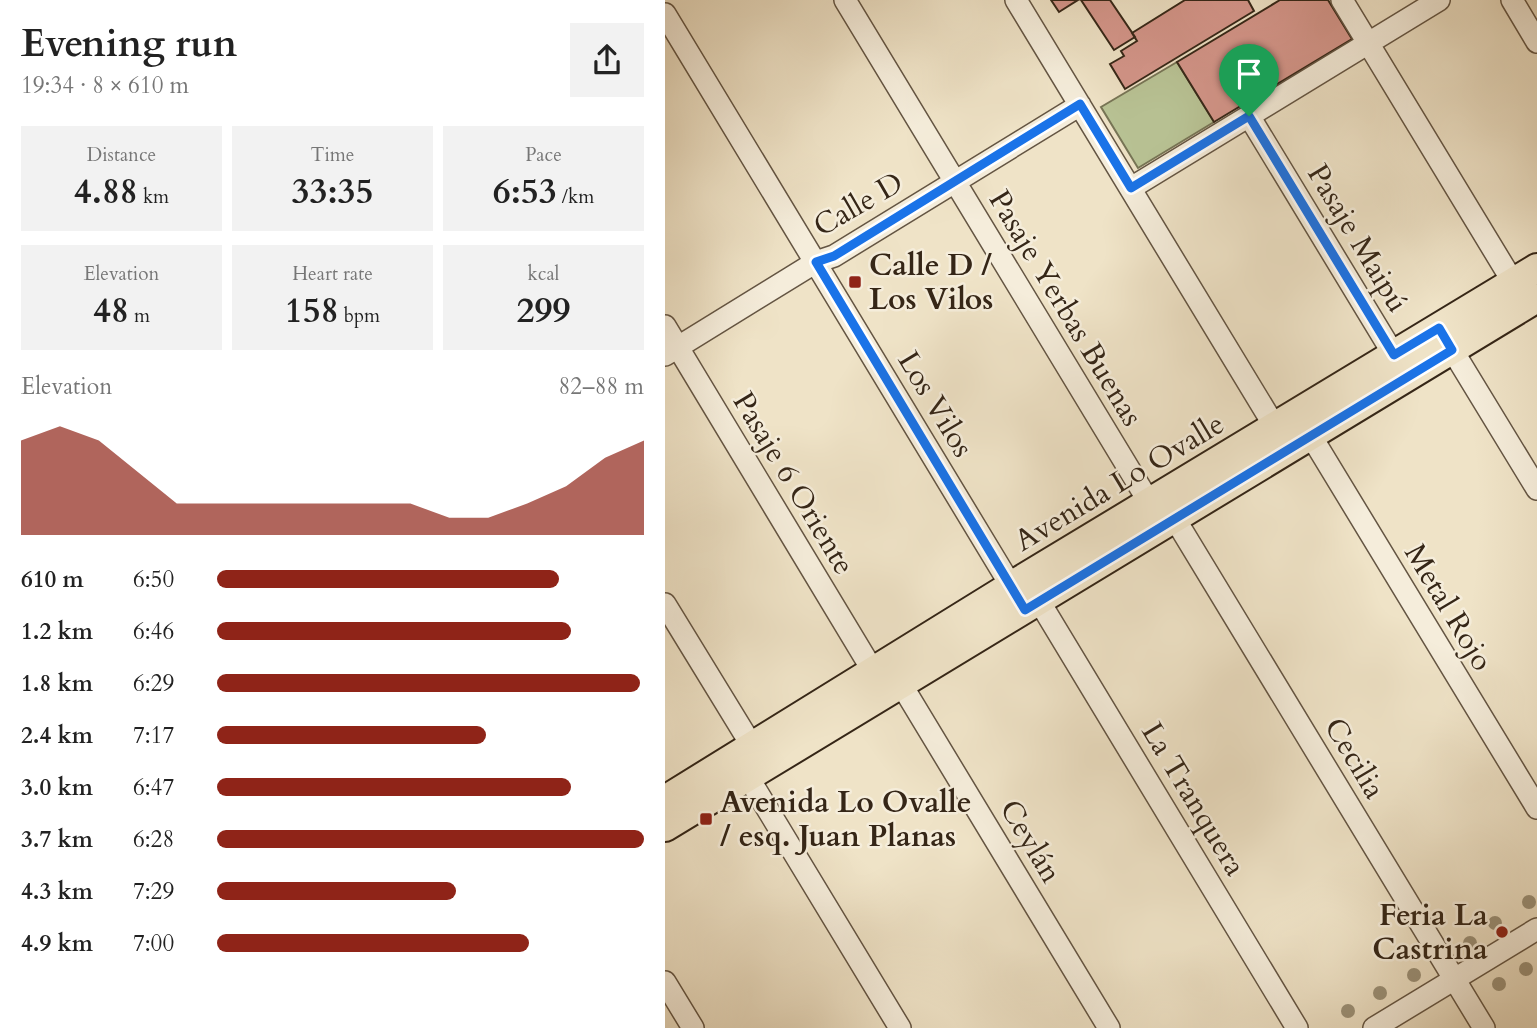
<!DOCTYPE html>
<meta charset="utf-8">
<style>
:root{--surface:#fff;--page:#f2f2f2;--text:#222;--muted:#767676;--accent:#8f2418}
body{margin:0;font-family:Cardo,serif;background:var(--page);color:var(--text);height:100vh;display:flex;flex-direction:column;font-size:26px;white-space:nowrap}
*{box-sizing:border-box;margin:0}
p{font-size:23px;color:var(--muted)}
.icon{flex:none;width:38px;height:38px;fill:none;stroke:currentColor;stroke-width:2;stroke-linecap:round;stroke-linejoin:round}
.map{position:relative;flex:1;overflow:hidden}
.details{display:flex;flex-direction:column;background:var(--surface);width:665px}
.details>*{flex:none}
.pin{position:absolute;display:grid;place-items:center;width:60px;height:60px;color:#fff;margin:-72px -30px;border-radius:50% 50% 50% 0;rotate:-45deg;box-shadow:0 0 7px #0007}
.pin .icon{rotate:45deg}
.round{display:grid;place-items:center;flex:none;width:74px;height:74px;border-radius:0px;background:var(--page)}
.head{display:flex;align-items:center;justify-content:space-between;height:119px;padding:0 21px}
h1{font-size:38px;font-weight:700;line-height:52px}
.stats{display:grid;grid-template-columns:repeat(3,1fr);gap:10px;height:119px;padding:7px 21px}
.stats div{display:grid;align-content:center;border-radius:0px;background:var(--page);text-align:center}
.stats b{font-size:35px;font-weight:700}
.stats small{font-size:19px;font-weight:400}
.stats p{font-size:19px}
.chart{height:196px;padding:14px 21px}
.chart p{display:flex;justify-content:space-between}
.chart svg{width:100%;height:126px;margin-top:7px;fill:var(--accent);opacity:.7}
ul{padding:0 21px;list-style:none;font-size:23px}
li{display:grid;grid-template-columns:112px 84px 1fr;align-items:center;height:52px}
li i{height:18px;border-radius:9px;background:var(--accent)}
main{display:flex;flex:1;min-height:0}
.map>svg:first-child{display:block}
.green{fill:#b9c496;stroke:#777556;stroke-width:2}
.building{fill:#d5968b;stroke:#352617;stroke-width:2}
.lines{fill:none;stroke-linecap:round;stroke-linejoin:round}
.minor-casing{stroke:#645543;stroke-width:24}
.major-casing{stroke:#352617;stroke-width:32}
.minor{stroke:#f5eddb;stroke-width:21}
.major{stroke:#efe3c7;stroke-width:28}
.tree{fill:#9b9178}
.route-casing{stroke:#fff;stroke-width:14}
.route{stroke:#1a73e8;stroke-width:9}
.poi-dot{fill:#8f2418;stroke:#f5eddb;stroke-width:2.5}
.labels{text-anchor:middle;stroke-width:5;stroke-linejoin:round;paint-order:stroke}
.street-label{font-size:30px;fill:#352617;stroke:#f5eddb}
.poi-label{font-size:30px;font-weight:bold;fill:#352617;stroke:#f5eddb;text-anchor:start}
</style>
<main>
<section class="details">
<div class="head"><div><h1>Evening run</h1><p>19:34 · 8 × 610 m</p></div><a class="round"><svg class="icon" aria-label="share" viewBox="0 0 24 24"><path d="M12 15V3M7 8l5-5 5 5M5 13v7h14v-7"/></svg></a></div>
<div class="stats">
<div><p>Distance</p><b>4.88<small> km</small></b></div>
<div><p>Time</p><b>33:35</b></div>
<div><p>Pace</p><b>6:53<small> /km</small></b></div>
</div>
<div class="stats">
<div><p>Elevation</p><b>48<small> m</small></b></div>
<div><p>Heart rate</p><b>158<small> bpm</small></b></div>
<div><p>kcal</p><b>299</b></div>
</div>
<div class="chart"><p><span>Elevation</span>82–88 m</p>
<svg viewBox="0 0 160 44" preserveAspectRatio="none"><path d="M0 44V11L10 6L20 11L30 22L40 33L50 33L60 33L70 33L80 33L90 33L100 33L110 38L120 38L130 33L140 27L150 17L160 11V44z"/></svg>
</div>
<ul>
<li><b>610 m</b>6:50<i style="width:80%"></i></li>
<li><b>1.2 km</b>6:46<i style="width:83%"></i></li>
<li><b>1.8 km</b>6:29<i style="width:99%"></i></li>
<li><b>2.4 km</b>7:17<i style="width:63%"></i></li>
<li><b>3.0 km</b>6:47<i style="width:83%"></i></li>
<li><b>3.7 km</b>6:28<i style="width:100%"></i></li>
<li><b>4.3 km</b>7:29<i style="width:56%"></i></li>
<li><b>4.9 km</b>7:00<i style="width:73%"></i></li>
</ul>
</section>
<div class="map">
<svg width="872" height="1028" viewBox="0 0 872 1028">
<rect width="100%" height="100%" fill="#efe3c7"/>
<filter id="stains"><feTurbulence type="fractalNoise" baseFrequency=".00286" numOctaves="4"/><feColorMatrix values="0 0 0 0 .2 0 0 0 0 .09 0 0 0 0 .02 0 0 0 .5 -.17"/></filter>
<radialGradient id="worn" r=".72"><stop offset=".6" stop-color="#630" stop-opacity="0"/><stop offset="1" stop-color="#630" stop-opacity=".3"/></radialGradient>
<path class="green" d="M 512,62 L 549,122 L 473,168 L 436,107 Z"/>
<path class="building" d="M 386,0 L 413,0 L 394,12 Z
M 416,0 L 445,0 L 470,37 L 449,50 Z
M 520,0 L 583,0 L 589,11 L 460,89 L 445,64 L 459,56 L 456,51 L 472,41 L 467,33 Z
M 615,0 L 663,0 L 687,39 L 549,122 L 512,62 Z"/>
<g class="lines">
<g class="minor-casing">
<path id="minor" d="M 180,0 L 484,502
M 351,0 L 610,427
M 677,0 L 848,282
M 847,0 L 872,42
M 0,14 L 354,599
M 584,116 L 729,355
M 466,188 L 774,0
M 0,326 L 208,671
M 780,338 L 872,489
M 0,355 L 151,262 L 169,256 L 415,105
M 646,436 L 872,808
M 510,519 L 819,1028
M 374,601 L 632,1028
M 0,604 L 87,746
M 236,684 L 444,1028
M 83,777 L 235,1028
M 0,982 L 28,1028
M 709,1028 L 872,929"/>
</g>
<g class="major-casing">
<path id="major" d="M 0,800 L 346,586 L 872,268
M 0,827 L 872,298"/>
</g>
<use href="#minor" class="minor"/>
<use href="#major" class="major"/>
</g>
<g class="tree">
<circle cx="864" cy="902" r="7"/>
<circle cx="830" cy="923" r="7"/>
<circle cx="805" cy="943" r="7"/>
<circle cx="861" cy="969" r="7"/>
<circle cx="749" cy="975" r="7"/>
<circle cx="834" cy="984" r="7"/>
<circle cx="715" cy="993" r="7"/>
<circle cx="683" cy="1011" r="7"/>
</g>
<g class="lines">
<g class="route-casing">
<path id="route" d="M 415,104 L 466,188 L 584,116 L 729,355 L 774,328 L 787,350 L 360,610 L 151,262 L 169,256 Z"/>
</g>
<use href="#route" class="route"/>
</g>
<g class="poi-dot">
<rect x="183" y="275" width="14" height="14" rx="3.5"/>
<rect x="34" y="812" width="14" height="14" rx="3.5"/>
<circle cx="837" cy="932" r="7"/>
</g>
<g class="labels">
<g class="street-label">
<text transform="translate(193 204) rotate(-30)" y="10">Calle D</text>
<text transform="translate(693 238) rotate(59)" y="10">Pasaje Maipú</text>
<text transform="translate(401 308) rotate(59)" y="10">Pasaje Yerbas Buenas</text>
<text transform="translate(271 404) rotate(59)" y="10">Los Vilos</text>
<text transform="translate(454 482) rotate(-31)" y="10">Avenida Lo Ovalle</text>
<text transform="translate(129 483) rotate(59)" y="10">Pasaje 6 Oriente</text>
<text transform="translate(784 607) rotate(59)" y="10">Metal Rojo</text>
<text transform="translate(690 758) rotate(59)" y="10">Cecilia</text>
<text transform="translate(529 799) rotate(59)" y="10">La Tranquera</text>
<text transform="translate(366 841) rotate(59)" y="10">Ceylán</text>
</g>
<g class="poi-label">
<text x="204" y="275">Calle D /<tspan x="204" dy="34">Los Vilos</tspan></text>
<text x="55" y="812">Avenida Lo Ovalle<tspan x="55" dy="34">/ esq. Juan Planas</tspan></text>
<text x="823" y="925" text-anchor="end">Feria La<tspan x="823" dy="34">Castrina</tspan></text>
</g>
</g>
<rect width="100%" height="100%" filter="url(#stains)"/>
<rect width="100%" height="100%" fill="url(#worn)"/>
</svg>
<div class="pin" style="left:584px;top:116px;background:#1e9e55"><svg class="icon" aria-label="arrive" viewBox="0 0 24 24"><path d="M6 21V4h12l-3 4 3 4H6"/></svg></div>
</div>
</main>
